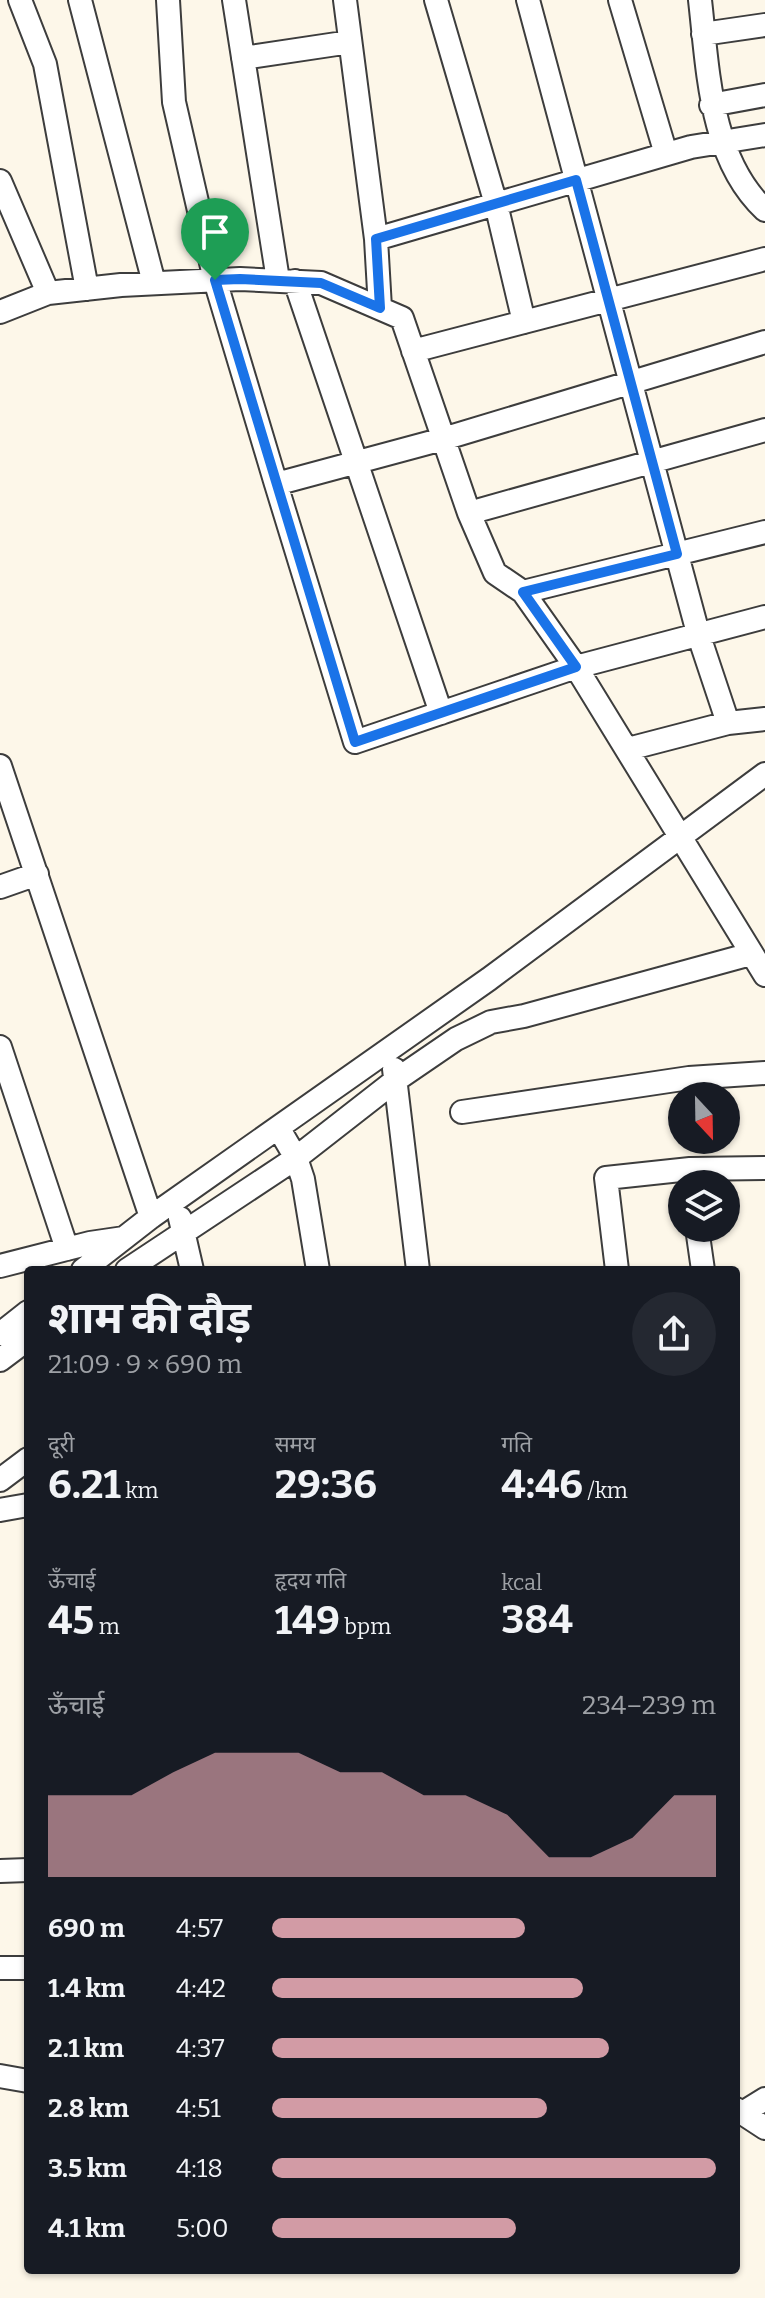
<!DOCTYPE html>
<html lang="hi">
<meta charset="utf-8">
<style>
:root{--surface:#171b24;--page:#242831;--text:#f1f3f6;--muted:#9ea1a6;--accent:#d29ba5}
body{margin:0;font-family:Bitter,"Noto Sans Devanagari",serif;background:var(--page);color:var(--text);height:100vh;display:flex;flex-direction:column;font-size:30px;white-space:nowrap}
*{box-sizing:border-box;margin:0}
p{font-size:26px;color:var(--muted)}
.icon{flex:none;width:44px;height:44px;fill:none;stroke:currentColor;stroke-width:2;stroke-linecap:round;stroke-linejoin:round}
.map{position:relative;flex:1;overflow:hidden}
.panel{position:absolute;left:24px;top:1266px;width:716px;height:1008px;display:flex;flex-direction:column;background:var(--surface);border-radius:8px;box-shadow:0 2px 6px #0004}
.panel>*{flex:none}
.needle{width:52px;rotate:158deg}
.controls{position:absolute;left:668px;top:1082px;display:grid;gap:16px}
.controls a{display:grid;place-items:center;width:72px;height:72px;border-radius:50%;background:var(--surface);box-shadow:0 2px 6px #0004;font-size:40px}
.pin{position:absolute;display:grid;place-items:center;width:68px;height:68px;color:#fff;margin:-82px -34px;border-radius:50% 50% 50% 0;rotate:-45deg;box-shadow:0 0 8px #0007}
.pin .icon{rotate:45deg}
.round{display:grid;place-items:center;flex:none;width:84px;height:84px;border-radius:42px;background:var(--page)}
.head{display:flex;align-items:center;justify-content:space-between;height:136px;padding:0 24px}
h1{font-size:44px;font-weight:700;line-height:60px}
.metrics{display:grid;grid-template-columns:repeat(3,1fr);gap:12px;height:136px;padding:8px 24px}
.metrics div{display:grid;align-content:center}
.metrics b{font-size:40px;font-weight:700}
.metrics small{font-size:22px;font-weight:400}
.metrics p{font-size:22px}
.chart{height:224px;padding:16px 24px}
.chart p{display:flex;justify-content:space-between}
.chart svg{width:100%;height:144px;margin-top:8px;fill:var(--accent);opacity:.7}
ul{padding:0 24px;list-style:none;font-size:26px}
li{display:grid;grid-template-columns:128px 96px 1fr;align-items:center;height:60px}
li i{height:20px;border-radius:10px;background:var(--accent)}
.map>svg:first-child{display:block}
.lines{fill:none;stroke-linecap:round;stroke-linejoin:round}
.minor-casing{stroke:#3d3d3d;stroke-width:26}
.minor{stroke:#fff;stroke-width:22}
.route-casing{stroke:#fff;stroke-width:16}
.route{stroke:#1a73e8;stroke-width:10}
</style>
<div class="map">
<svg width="765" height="2298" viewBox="0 0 765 2298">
<rect width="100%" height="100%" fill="#fdf7e9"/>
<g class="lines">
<g class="minor-casing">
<path id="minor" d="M 20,0 L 45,64 L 87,289
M 80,0 L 154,283
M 168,0 L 174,102 L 215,280 L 276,484
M 234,0 L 278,280
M 345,0 L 376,239
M 436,0 L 496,204 L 524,322
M 528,0 L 698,633 L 728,723
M 620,0 L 666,154
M 700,0 C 708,70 710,159 765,210
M 703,34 L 765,25
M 243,58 L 350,42
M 711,105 L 765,95
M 0,181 L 48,293
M 295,281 L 441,713
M 380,308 L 376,239 L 691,147 L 765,135
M 0,312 L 48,293 L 121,285 L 240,279 L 321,283 L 402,318 L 469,513
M 765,342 L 443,439 L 276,484 L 355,742 L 576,667 L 523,592 L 765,532
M 413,351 L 765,259
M 523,592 L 495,573 L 469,513 L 765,430
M 765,617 L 576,667 L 765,975
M 628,749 L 728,723 L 765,719
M 0,766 L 151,1217
M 0,887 L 37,874
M 0,1047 L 67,1249
M 394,1069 L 418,1270
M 462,1112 L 689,1078 L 765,1073
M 279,1129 L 296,1158 L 303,1179 L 318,1270
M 180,1218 L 192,1270
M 697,1228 L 703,1270
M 0,1266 L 90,1243 L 124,1238
M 83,1270 L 151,1217 L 489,979 L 765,774
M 127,1270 L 296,1158 L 396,1080 L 456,1039 L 491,1022 L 524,1016 L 751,954
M 617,1270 L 606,1178 L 690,1169 L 765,1168
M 0,1334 L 28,1312
M 0,1360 L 28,1339
M 0,1480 L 28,1459
M 0,1510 L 28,1505
M 0,1871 L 28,1870
M 0,1968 L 28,1968
M 0,2076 L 28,2081
M 736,2109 L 765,2128
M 744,2112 L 765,2099"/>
</g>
<use href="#minor" class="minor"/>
</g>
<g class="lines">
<g class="route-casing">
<path id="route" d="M 576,180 L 677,554 L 523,592 L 576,667 L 355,742 L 215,280 L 240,279 L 321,283 L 380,308 L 376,239 Z"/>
</g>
<use href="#route" class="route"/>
</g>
</svg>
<div class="controls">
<a><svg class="needle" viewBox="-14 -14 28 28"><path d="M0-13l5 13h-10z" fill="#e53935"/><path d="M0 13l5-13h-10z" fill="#9ea1a6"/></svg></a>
<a><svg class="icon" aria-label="layers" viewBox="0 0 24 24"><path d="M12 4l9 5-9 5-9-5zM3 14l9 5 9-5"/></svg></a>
</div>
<div class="pin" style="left:215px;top:280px;background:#1e9e55"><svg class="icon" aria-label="arrive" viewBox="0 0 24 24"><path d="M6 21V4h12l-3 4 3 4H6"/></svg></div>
<section class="panel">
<div class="head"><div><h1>शाम की दौड़</h1><p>21:09 · 9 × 690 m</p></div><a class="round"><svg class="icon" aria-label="share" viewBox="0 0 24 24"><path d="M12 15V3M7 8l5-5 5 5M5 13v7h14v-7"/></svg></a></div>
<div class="metrics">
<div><p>दूरी</p><b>6.21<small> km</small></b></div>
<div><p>समय</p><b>29:36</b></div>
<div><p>गति</p><b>4:46<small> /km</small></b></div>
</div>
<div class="metrics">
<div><p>ऊँचाई</p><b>45<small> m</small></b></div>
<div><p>हृदय गति</p><b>149<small> bpm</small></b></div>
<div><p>kcal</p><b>384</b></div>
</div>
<div class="chart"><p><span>ऊँचाई</span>234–239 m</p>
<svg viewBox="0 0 160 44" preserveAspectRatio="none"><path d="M0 44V19L10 19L20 19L30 12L40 6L50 6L60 6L70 12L80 12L90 19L100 19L110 25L120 38L130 38L140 32L150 19L160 19V44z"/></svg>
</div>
<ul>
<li><b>690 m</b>4:57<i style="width:57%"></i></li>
<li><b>1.4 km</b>4:42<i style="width:70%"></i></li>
<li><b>2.1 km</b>4:37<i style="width:76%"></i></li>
<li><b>2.8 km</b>4:51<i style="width:62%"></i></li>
<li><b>3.5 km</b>4:18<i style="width:100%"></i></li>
<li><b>4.1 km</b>5:00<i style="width:55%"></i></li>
</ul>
</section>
</div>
